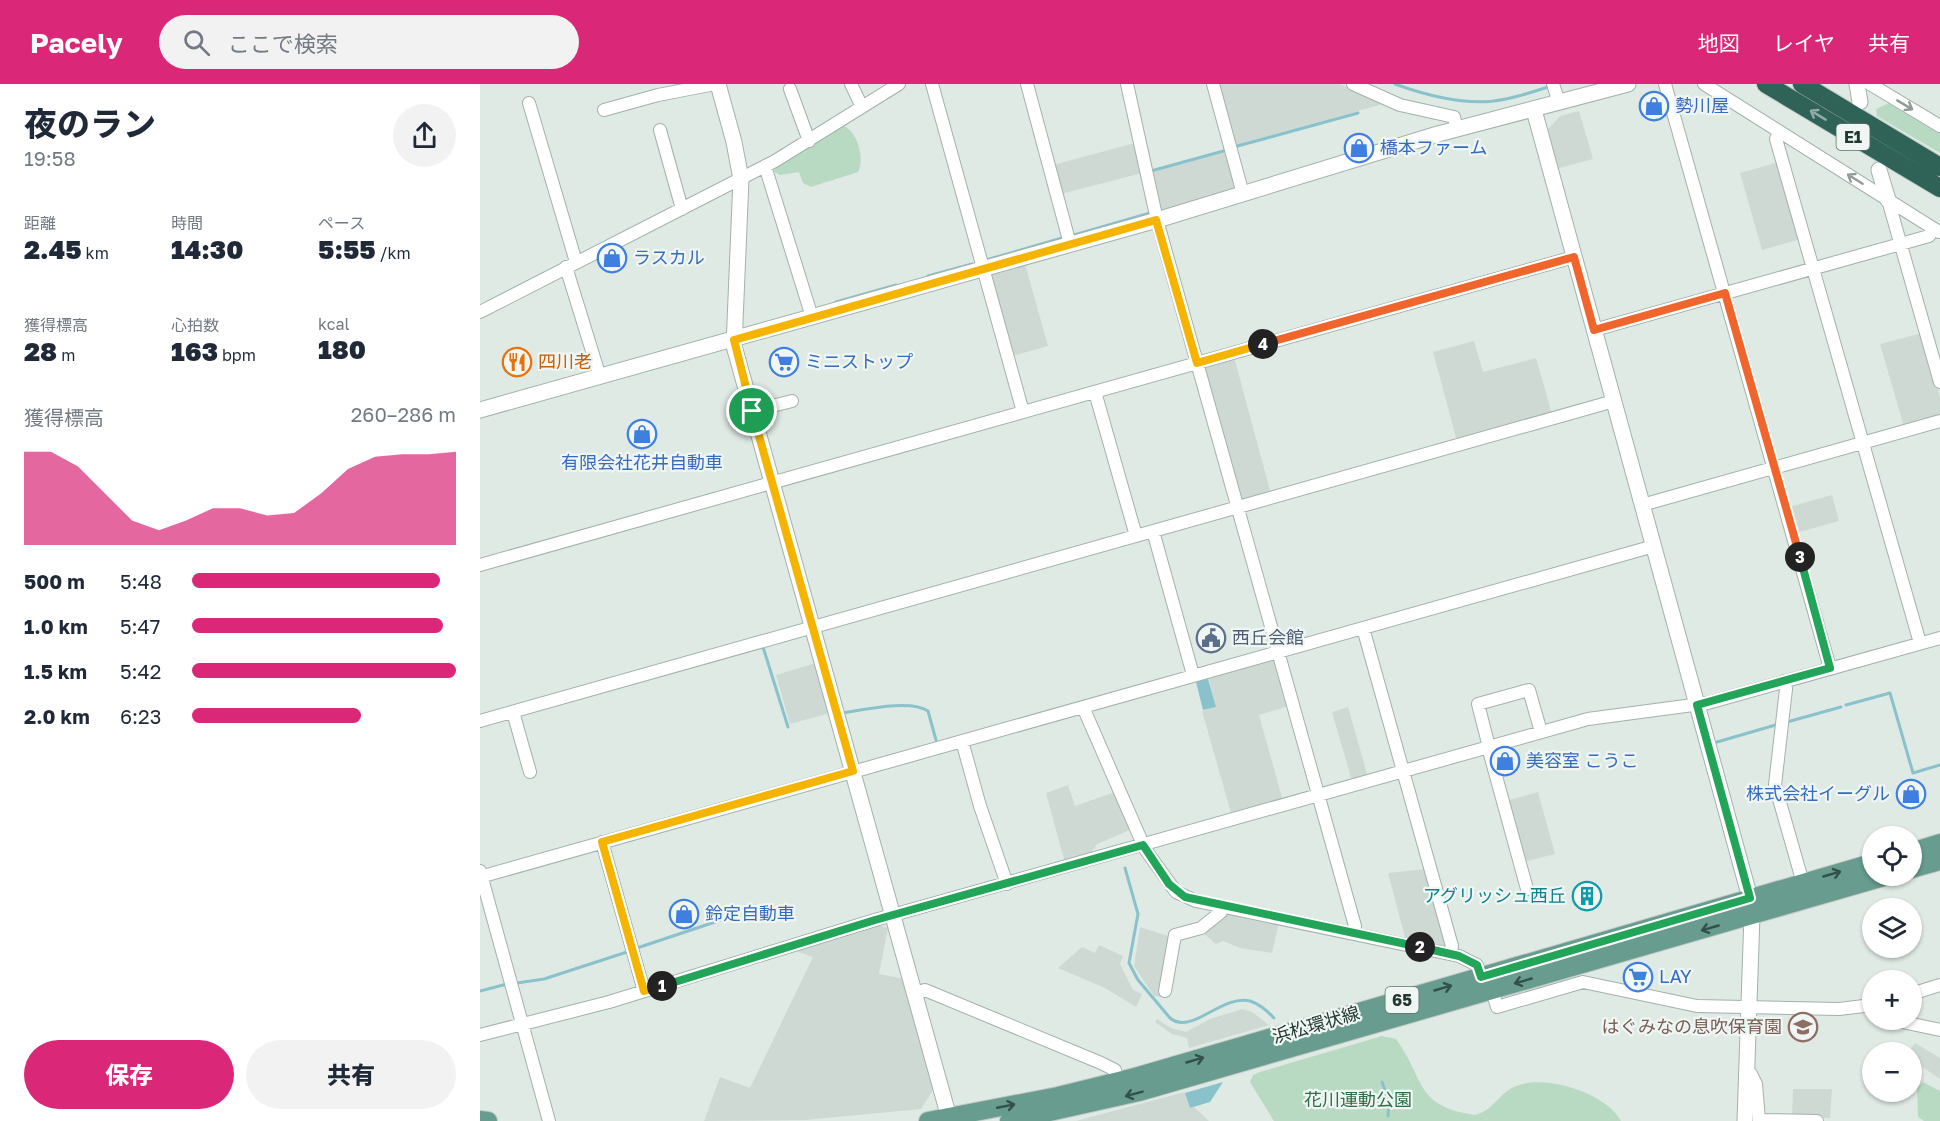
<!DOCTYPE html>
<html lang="ja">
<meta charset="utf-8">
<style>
:root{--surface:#fff;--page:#f2f2f3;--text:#1f2937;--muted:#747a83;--accent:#db2777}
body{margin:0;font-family:"Golos Text","Noto Sans JP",sans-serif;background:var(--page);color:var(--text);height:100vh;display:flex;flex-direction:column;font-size:22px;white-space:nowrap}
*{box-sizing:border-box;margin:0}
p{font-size:20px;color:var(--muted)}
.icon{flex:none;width:33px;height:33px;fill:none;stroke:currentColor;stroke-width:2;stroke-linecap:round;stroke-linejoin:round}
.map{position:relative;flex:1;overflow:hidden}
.side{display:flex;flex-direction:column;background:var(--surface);width:480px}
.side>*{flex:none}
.buttons{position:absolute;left:1382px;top:742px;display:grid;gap:12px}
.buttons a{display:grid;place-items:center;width:60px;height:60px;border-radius:50%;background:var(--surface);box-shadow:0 2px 4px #0004;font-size:30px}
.pin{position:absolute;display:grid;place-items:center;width:51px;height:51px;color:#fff;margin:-26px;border:3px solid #fff;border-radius:50%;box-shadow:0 2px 6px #0007}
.km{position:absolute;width:30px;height:30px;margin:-15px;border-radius:50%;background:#222;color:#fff;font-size:16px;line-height:30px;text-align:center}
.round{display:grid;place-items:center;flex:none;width:63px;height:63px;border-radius:32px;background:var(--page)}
.summary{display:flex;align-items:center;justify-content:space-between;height:102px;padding:0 24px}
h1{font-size:33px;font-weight:800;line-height:45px}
.metrics{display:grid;grid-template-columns:repeat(3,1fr);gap:9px;height:102px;padding:6px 24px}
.metrics div{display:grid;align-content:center}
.metrics b{font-size:26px;font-weight:800}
.metrics small{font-size:16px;font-weight:400}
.metrics p{font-size:16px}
.chart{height:168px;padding:12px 24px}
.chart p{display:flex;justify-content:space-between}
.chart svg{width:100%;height:108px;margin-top:6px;fill:var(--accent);opacity:.7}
.button{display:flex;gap:12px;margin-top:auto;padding:12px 24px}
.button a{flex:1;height:69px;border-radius:36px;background:var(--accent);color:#fff;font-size:24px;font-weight:800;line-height:69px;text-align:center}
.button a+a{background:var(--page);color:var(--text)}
ul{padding:0 24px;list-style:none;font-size:20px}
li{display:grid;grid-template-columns:96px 72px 1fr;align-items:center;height:45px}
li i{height:15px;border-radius:8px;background:var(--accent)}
header{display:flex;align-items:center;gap:36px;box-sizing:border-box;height:84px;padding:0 30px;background:var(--accent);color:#fff}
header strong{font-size:28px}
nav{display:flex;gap:33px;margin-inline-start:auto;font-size:21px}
.search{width:420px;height:54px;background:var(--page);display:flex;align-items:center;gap:15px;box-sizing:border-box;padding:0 21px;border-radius:33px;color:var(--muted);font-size:22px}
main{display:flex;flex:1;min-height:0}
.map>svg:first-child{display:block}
.built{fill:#ced9d4}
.green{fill:#b9dac2}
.water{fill:#8ac2cc}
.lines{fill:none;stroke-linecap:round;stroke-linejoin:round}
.stream{stroke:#8ac2cc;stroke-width:3}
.minor-casing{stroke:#a3b1ac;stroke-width:14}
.tertiary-casing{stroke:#a3b1ac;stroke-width:17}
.primary-casing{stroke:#c1c7c6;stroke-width:20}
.motorway-casing{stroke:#c1c7c6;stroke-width:20}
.minor{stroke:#fff;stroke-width:12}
.tertiary{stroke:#fff;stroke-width:15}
.primary{stroke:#679c8f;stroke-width:18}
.motorway{stroke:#2f6358;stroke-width:18}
.oneway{stroke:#909c98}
.oneway2{stroke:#90aca6}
.oneway3{stroke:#335149}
.split-1-casing{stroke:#fff;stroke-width:12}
.split-2-casing{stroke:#fff;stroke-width:12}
.split-3-casing{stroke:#fff;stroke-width:12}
.split-4-casing{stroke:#fff;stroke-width:12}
.split-5-casing{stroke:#fff;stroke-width:12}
.split-1{stroke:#f5b400;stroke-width:8}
.split-2{stroke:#22a559;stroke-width:8}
.split-3{stroke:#22a559;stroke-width:8}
.split-4{stroke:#f0652b;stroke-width:8}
.split-5{stroke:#f5b400;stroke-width:8}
.labels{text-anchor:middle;stroke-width:4.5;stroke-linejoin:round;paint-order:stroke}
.shield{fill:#f0f6f3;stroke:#60716c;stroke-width:1.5}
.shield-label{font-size:16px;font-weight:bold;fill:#223832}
.shop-label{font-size:18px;fill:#366cbe;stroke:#f0f6f3;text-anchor:start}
.food-label{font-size:18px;fill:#c56008;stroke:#f0f6f3;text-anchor:start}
.service-label{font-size:18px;fill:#4e5e75;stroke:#f0f6f3;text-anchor:start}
.culture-label{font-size:18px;fill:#0d838f;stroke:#f0f6f3;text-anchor:end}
.street-label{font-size:18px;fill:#223832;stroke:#f0f6f3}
.education-label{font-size:18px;fill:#785e54;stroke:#f0f6f3;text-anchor:end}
.park-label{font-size:18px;fill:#2f6d46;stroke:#f0f6f3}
</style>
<header>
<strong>Pacely</strong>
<div class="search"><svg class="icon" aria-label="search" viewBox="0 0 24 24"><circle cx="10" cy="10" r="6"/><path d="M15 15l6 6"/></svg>ここで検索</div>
<nav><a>地図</a><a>レイヤ</a><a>共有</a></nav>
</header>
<main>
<section class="side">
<div class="summary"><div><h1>夜のラン</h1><p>19:58</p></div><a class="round"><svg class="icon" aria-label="share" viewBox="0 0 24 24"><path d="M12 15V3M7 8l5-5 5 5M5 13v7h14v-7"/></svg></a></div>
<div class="metrics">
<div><p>距離</p><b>2.45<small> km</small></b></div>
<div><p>時間</p><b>14:30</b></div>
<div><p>ペース</p><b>5:55<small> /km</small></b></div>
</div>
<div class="metrics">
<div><p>獲得標高</p><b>28<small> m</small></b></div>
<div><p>心拍数</p><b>163<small> bpm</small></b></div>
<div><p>kcal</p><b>180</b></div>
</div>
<div class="chart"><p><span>獲得標高</span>260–286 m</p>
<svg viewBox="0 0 160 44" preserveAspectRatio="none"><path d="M0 44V6L10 6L20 12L30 23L40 34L50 38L60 34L70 29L80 29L90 32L100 31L110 23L120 13L130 8L140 7L150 7L160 6V44z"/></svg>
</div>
<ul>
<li><b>500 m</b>5:48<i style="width:94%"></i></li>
<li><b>1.0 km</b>5:47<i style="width:95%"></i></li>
<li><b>1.5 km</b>5:42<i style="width:100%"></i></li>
<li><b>2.0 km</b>6:23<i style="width:64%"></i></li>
</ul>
<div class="button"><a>保存</a><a>共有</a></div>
</section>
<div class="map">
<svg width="1460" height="1037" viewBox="0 0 1460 1037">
<rect width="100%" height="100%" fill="#dfeae5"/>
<path class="built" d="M 737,0 L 860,0 L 903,20 L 754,62 Z
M 1099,27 L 1113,75 L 1076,85 L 1068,53 L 1068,45 L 1080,32 Z
M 655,59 L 662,89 L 581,110 L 573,81 Z
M 747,67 L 756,101 L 754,105 L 682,127 L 673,88 Z
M 1299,78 L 1321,155 L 1282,166 L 1260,89 Z
M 545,180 L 568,262 L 532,272 L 510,193 L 512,189 Z
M 1442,249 L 1460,313 L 1460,333 L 1424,343 L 1400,260 Z
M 994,257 L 1003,288 L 1056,274 L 1072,330 L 977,357 L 953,268 Z
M 754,273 L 791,410 L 763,417 L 759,415 L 723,285 L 725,281 Z
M 1352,411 L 1359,437 L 1316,449 L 1309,423 Z
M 793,575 L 797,577 L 809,622 L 779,631 L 803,717 L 754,731 L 751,729 L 722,627 L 736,623 L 728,593 Z
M 336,579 L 350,629 L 310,640 L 296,591 Z
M 868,623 L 888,693 L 872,697 L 852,628 Z
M 588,701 L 595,722 L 635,708 L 652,745 L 617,760 L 608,773 L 585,779 L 566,709 Z
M 1058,708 L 1075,770 L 1043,778 L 1026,717 Z
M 946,785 L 968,863 L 966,865 L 926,857 L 908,789 Z
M 747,828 L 799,838 L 792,869 L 760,864 L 743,857 L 736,860 L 722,848 Z
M 395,840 L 408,844 L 399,890 L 425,895 L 455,1003 L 441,1025 L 325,1036 L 224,1037 L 240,993 L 270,1004 L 333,873 L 313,866 Z
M 660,843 L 691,853 L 681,913 L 674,912 L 654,882 Z
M 619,861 L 643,872 L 640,880 L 653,906 L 662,910 L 656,923 L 625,904 L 578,884 L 602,863 L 615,869 Z
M 762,925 L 772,928 L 789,941 L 709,964 L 707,954 L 692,950 L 675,938 L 677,935 L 691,944 L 706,948 L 730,935 Z
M 1435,959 L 1460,974 L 1460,995 L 1435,978 L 1430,966 Z
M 1313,1005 L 1352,1005 L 1350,1034 L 1312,1033 Z
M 705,1008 L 710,1024 L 714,1023 L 729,1037 L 596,1037 Z"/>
<path class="green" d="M 1409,19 L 1460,49 L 1460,69 L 1397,32 L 1396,25 Z
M 364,42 C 378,48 385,76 378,88 L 331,103 L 323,99 L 319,88 L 300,91 L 294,88 L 296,82 Z
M 902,952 L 916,955 C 946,996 934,1022 995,1031 C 1013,1027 1020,1008 1036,1002 C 1066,990 1126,1009 1141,1037 L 794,1037 L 770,998 L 773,991 L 780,988 Z
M 1443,998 L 1460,1007 L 1460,1037 L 1444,1037 L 1438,1033 L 1437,1004 Z"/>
<path class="water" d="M 728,595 L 736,623 L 723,626 L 716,598 Z
M 743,998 L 730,1018 L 710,1024 L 705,1009 Z"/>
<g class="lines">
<path class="stream" d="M 915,0 C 948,12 991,23 1026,15 C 1041,12 1056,7 1071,2
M 754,63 L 878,29
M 672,90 L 671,87 L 747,66
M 594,151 L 670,129
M 506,176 L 582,154
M 448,192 L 492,180
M 356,218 L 416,201
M 283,563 L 308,643
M 1366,621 L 1410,609 L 1433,689 L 1460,681
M 362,629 C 383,626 430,615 448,627 L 456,656
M 1307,638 L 1361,623
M 1237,658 L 1299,640
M 645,784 L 658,830 L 649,879 L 658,896 L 690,934 C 711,952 742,910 770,917 C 780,920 787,927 794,934
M 157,864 L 250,833
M 37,899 L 64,895 L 147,868
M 0,907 L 27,900
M 902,998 L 909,1018 L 908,1032"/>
<g class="minor-casing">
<path id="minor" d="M 371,0 L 382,23
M 452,0 L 543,328
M 547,0 L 590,160
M 647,0 L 677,136 L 875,842 L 874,850
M 733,0 L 763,110
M 873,0 L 920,21 L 974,33 L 977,46
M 1073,0 L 1079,19
M 1185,0 L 1350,584
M 1224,0 L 1459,148
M 1390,0 L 1460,42
M 310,5 L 329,57
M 49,19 L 96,178
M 124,26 L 178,11 L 235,0
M 180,46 L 202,125
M 1300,48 L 1296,55 L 1440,559
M 285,82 L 332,233
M 1408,116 L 1460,298
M 86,183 L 120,293
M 0,228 L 295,77 L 419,0
M 1114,246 L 1449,152 L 1453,145
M 615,308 L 656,452
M 272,327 L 312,317
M 1162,421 L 1460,337
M 673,447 L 713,591
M 0,481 L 1094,173
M 883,544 L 972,862 L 970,870
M 1304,597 L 1306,605 L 1295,701 L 1323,799
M 603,623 L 665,765 L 696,808 L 716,817 L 979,872 L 997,881 L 1001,893
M 33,628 L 50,688
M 0,637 L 1134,317
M 482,657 L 500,722 L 527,800
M 1008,663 L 1047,805
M 1009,663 L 998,620 L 1049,606 L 1061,648
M 122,758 L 164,907
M 0,787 L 69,1037
M 0,793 L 1174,462
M 1012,906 L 1017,923 L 1103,898 L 1217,922 L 1359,925 L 1392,921
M 685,907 L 695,851 L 721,844 L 741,828 L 742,822
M 435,909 L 445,906 L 621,979 L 635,986 L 638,998
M 1431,910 L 1460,901
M 1413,936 L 1460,946
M 0,951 L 129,918 L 395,836 L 1108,635 L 1228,619 L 1460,554
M 1265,990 L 1271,990 L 1276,1000 L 1279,1036 L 1337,1037"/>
</g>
<g class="tertiary-casing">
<path id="tertiary" d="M 238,0 L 254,58 L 261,95 L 254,262 L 470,1037
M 1377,0 L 1380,18
M 1054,26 L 1270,814 L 1272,831 L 1265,1037
M 1399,86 L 1408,116
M 0,326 L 677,136 L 958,50 L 1148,0"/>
</g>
<g class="primary-casing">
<path id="primary" d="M 1431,768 L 1460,759
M 1431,785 L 1460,777
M 0,1036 L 8,1037
M 448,1037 L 578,1012 L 655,993 L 1392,779
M 529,1037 L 659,1008 L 1407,792"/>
</g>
<g class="motorway-casing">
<path id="motorway" d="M 1286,0 L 1460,104
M 1322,0 L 1460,83"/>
</g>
<use href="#minor" class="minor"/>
<use href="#tertiary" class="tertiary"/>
<use href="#primary" class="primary"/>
<use href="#motorway" class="motorway"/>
</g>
<defs><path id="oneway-shaft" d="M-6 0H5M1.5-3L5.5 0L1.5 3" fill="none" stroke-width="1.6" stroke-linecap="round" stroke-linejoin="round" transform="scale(1.5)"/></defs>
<g class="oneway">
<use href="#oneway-shaft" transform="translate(1425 21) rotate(31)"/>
<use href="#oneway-shaft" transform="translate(1375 95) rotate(-148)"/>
</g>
<use class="oneway2" href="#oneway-shaft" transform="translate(1338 31) rotate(-149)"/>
<g class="oneway3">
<use href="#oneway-shaft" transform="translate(1352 790) rotate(-16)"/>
<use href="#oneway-shaft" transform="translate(1230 844) rotate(164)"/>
<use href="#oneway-shaft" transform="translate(1043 897) rotate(164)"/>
<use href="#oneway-shaft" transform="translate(963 904) rotate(-16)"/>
<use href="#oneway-shaft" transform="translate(715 976) rotate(-16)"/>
<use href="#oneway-shaft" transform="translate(654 1010) rotate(165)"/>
<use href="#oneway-shaft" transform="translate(526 1022) rotate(-11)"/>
</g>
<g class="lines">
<g class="split-1-casing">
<path id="split-1" d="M 182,902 L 164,907 L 122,758 L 373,687 L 272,327"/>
</g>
<g class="split-2-casing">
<path id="split-2" d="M 182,902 L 395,836 L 663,761 L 689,800 L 705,813 L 940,863"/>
</g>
<g class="split-3-casing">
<path id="split-3" d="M 940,863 L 979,872 L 997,881 L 1001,893 L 1270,814 L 1217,621 L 1350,584 L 1320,473"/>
</g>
<g class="split-4-casing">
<path id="split-4" d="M 783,260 L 1094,173 L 1114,246 L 1245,209 L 1320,473"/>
</g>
<g class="split-5-casing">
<path id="split-5" d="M 272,327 L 254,256 L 676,136 L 717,279 L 783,260"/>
</g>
<use href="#split-1" class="split-1"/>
<use href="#split-2" class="split-2"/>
<use href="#split-3" class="split-3"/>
<use href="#split-4" class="split-4"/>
<use href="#split-5" class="split-5"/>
</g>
<defs>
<g id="shop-ring" transform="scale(1.5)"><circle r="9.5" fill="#f0f6f3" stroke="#3f7fe0" stroke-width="1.5"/><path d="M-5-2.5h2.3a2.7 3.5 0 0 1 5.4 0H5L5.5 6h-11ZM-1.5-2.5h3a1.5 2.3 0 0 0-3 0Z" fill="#3f7fe0"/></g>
<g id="restaurant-ring" transform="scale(1.5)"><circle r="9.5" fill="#f0f6f3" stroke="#e8710a" stroke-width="1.5"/><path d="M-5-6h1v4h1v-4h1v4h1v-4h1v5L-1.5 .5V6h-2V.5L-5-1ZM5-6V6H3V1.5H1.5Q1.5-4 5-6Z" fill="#e8710a"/></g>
<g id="supermarket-ring" transform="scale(1.5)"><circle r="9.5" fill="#f0f6f3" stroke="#3f7fe0" stroke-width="1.5"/><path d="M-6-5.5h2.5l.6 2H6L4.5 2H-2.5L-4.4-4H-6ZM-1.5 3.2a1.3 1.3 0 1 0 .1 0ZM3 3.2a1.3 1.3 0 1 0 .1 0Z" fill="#3f7fe0"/></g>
<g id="civic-ring" transform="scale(1.5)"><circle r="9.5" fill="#f0f6f3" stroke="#5c6f8a" stroke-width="1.5"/><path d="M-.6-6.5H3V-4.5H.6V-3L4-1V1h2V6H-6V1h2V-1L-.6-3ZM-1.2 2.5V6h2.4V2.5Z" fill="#5c6f8a"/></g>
<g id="building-ring" transform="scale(1.5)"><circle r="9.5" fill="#f0f6f3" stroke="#0f9aa8" stroke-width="1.5"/><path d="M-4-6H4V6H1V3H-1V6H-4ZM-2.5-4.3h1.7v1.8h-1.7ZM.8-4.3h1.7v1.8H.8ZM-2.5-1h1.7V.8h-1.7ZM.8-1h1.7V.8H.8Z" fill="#0f9aa8"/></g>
<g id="school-ring" transform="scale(1.5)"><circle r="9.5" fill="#f0f6f3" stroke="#8d6e63" stroke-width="1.5"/><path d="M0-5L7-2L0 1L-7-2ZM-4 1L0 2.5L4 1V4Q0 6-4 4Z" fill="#8d6e63"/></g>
</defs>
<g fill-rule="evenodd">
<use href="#shop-ring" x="1174" y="22"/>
<use href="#shop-ring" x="879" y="64"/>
<use href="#shop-ring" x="132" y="174"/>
<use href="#restaurant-ring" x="37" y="278"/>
<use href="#supermarket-ring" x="304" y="278"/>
<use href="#shop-ring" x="162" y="350"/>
<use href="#civic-ring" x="731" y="554"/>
<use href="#shop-ring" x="1025" y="677"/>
<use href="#shop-ring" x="1431" y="710"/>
<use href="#building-ring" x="1107" y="812"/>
<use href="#shop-ring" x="204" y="830"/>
<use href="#supermarket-ring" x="1158" y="893"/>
<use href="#school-ring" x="1323" y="943"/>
</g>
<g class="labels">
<g class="shield">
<rect x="1356.5" y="40" width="33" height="26" rx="4.5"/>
<rect x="905.5" y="903" width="33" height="26" rx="4.5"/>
</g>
<g class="shield-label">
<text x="1373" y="59">E1</text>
<text x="922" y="922">65</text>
</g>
<g class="shop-label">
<text x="1195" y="28">勢川屋</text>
<text x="900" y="70">橋本ファーム</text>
<text x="153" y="180">ラスカル</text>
<text x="325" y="284">ミニストップ</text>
<text x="162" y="385" text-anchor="middle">有限会社花井自動車</text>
<text x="1046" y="683">美容室 こうこ</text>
<text x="1410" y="716" text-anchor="end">株式会社イーグル</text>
<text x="225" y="836">鈴定自動車</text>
<text x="1179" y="899">LAY</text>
</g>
<g class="food-label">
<text x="58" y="284">四川老</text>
</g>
<g class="service-label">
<text x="752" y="560">西丘会館</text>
</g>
<g class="culture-label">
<text x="1086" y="818">アグリッシュ西丘</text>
</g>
<g class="street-label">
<text transform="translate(836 941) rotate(-16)" y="6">浜松環状線</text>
</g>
<g class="education-label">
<text x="1302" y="949">はぐみなの息吹保育園</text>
</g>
<g class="park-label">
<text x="878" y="1022">花川運動公園</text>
</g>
</g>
</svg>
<div class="buttons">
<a><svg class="icon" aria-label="locate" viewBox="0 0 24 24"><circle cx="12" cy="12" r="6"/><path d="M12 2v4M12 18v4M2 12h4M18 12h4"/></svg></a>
<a><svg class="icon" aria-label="layers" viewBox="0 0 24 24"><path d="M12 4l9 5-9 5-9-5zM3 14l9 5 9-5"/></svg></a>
<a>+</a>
<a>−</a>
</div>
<div class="pin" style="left:272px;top:327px;background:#1e9e55"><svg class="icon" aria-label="arrive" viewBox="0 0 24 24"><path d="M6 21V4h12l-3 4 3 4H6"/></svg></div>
<b class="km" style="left:182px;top:902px">1</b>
<b class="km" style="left:940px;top:863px">2</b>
<b class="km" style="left:1320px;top:473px">3</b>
<b class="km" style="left:783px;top:260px">4</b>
</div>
</main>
